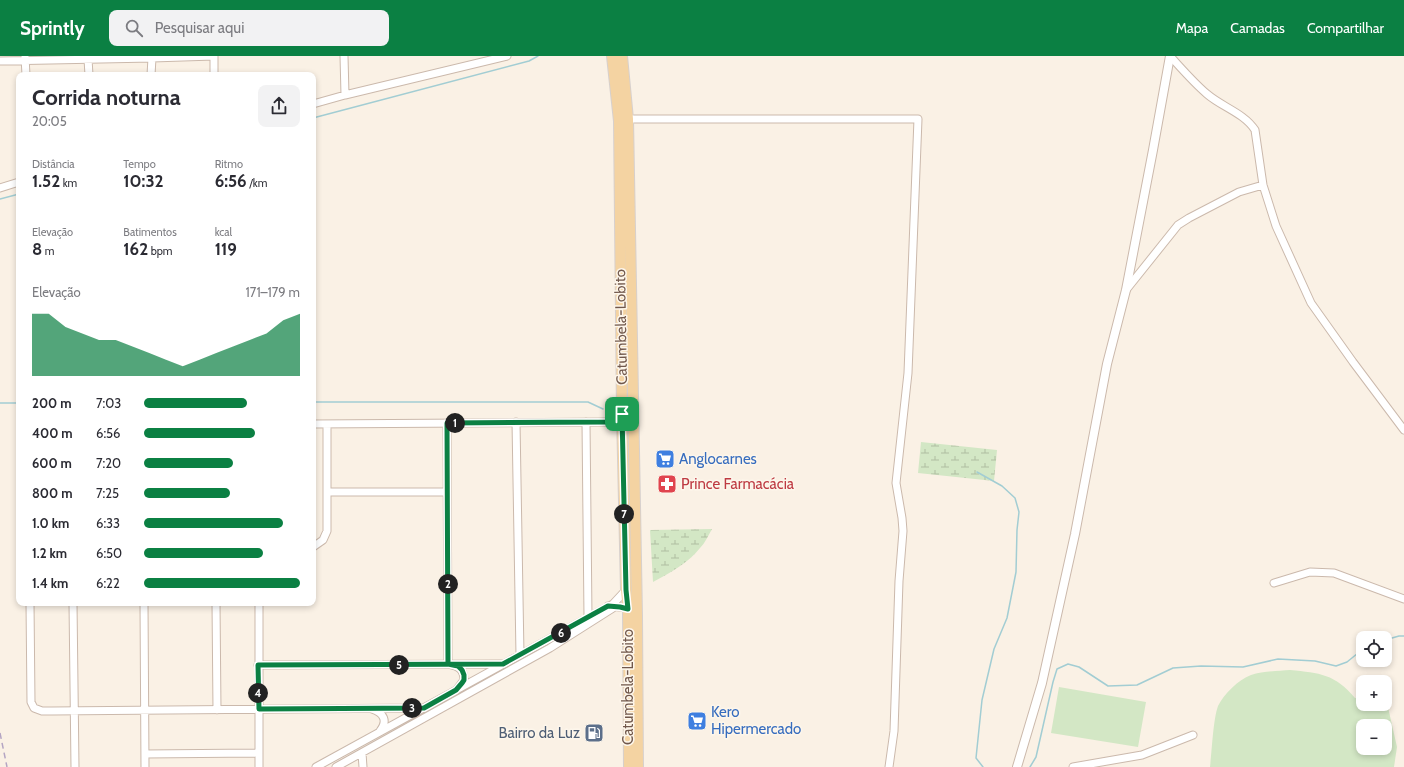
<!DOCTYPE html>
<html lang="pt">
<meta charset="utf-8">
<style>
:root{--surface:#fff;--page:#f2f2f3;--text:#2b2b33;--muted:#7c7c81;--accent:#0b8043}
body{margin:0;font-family:Cabin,sans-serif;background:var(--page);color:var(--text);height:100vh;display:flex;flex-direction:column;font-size:15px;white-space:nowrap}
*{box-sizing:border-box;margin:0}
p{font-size:13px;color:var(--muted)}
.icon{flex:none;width:22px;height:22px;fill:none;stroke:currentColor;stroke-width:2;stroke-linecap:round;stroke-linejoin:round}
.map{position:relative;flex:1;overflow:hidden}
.side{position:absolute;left:16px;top:16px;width:300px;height:534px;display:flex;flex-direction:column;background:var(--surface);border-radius:8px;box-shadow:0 2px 6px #0003}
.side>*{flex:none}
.buttons{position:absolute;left:1356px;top:575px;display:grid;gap:8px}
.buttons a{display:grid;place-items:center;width:36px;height:36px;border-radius:8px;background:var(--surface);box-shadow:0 2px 6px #0003;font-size:20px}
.pin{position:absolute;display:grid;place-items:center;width:34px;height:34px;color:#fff;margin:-17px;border-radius:8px;box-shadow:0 2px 6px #0006}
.km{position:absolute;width:20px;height:20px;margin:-10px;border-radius:50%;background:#222;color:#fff;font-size:11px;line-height:20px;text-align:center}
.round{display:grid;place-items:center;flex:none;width:42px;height:42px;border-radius:8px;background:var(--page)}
.headline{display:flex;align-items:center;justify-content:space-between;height:68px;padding:0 16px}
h1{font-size:22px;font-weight:800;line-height:30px}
.stats{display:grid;grid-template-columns:repeat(3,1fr);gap:6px;height:68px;padding:4px 16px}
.stats div{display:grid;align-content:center}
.stats b{font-size:17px;font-weight:800}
.stats small{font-size:11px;font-weight:400}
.stats p{font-size:11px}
.chart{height:112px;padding:8px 16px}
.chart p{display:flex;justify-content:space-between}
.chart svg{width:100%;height:72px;margin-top:4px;fill:var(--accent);opacity:.7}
ul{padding:0 16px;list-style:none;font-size:13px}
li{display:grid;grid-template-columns:64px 48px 1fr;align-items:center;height:30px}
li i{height:10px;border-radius:5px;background:var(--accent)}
header{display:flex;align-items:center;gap:24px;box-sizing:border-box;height:56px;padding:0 20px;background:var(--accent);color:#fff}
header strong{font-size:19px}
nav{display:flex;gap:22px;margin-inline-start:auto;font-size:14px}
.search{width:280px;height:36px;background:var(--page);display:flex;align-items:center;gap:10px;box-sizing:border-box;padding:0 14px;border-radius:8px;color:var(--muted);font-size:15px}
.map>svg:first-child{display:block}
.wetland{fill:url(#wetland-marsh)}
.garden{fill:#d3e7c5;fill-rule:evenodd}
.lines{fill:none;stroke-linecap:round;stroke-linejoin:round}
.stream{stroke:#a2cdd3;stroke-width:1.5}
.minor-casing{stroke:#cbb9ac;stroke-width:9}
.tertiary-casing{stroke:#cbb9ac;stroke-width:10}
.primary-casing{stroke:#d7d0cd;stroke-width:12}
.minor{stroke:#fff;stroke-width:7}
.tertiary{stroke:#fff;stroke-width:8}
.primary{stroke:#f4d3a2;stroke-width:10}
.rail{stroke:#b4a5c3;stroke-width:1.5;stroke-dasharray:6 4;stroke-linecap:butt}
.route-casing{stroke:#fff;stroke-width:8}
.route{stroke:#0b8043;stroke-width:5}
.labels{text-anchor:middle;stroke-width:3;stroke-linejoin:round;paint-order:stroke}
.street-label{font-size:15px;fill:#71584c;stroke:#fdf6eb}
.shop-label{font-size:15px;fill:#366cbe;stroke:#fdf6eb;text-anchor:start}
.health-label{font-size:15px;fill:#be3a42;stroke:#fdf6eb;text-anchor:start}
.service-label{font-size:15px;fill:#4e5e75;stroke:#fdf6eb;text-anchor:end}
</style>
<header>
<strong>Sprintly</strong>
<div class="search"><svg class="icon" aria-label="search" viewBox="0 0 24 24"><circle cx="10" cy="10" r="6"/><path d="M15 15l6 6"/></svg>Pesquisar aqui</div>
<nav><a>Mapa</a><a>Camadas</a><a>Compartilhar</a></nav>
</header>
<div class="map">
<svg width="1404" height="711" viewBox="0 0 1404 711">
<defs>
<pattern id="wetland-marsh" width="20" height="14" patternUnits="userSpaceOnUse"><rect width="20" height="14" fill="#d3e7c5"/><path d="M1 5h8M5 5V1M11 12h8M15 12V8" fill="none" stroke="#b0bea2"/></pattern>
</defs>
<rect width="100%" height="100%" fill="#faf1e5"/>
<path class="wetland" d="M 921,386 L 997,394 L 994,425 L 918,417 Z
M 712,473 C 708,480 705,487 700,492 C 688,507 670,517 653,526 L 650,474 Z"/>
<path class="garden" d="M 1290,614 C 1320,617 1335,618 1355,642 L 1363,641 L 1363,648 L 1385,648 L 1385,638 L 1397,691 L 1394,711 L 1210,711 C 1212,695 1213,664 1218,650 C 1224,638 1238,624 1251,619 C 1263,615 1278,615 1290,614 ZM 1363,670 L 1385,670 L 1385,692 L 1363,692 Z
M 1059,631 L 1146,646 L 1138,691 L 1051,677 Z"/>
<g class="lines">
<path class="stream" d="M 313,62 L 529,5 L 538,0
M 0,143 L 19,138
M 313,346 L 588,346 L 603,353
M 0,347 L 19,347
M 977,416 L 1002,430 L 1015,442 L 1019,456 L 1017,474 L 1016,516 L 1007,562 L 994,593 L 982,644 L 976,702 L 983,711
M 1385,584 L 1399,580 L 1404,580
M 1030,711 L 1036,701 L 1053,626 L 1057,613 L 1068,608 L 1079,611 L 1108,630 L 1137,629 L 1173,612 L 1201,610 L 1243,611 L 1278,603 L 1315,605 L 1336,610 L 1347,606 L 1363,593"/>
<g class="minor-casing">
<path id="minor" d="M 214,0 L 214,19
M 344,0 L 345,39
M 1170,0 C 1182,13 1194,27 1207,38 C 1222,51 1244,57 1255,74 L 1263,129 L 1276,170 L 1311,247 L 1353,306 L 1404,374
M 25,1 L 26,19
M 88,3 L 89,19
M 0,5 L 152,2 L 214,0
M 151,19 L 152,2
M 313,48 L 345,39 L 507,0
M 628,63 L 918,63 L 908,317 L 896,427 L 902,462 L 903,475 L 899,525 L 894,675 L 889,711
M 0,132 L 19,126
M 1126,234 L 1178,169 L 1189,162 L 1239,136 L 1263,129
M 516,366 L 520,599
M 586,366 L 588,561
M 447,367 L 448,608 C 458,610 464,613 464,624 L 458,632
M 313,368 L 607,366 L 614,366 L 622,371
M 327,436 L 447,436
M 313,491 L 323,484 L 327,475 L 327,368
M 1274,527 L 1310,516 L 1334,517 L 1404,543
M 30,547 L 31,646 L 34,652 L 42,655 L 52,655 L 424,652
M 73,547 L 75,711
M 144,547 L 145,711
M 216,547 L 217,654
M 259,547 L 259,711
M 608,550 L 620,551 L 628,553
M 258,609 L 502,608
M 372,653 C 384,657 388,665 380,675
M 362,697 L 363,711
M 145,698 L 259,697
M 316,711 L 613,548 L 626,534
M 336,711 L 550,592 L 613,552
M 1073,711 L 1142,699 L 1193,679"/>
</g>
<g class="tertiary-casing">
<path id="tertiary" d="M 1017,711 L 1042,627 L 1075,478 L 1107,308 L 1126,234 L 1153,94 L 1170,0"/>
</g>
<g class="primary-casing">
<path id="primary" d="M 612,0 L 619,65 L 622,358 L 626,534 L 628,555 L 629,711
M 622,0 L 628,63 L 637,560 L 638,711"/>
</g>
<use href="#minor" class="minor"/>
<use href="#tertiary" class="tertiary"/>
<use href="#primary" class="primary"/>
<path class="rail" d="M 0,677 L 7,711"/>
</g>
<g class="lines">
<g class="route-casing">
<path id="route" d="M 622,358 L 612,364 L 607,366 L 447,367 L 448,608 L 458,610 L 462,614 L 464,619 L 464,624 L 462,627 L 456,634 L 424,652 L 259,653 L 258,609 L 503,608 L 608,550 L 620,551 L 628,553 L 626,534 L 622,358"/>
</g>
<use href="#route" class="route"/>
</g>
<defs>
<g id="supermarket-square" transform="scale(1)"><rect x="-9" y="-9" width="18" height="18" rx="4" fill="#3f7fe0" stroke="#fdf6eb"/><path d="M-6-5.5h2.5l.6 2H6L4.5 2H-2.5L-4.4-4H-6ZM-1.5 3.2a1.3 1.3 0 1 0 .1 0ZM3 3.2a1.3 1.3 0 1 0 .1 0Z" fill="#fff"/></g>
<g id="pharmacy-square" transform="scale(1)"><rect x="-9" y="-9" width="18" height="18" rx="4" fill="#e0444e" stroke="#fdf6eb"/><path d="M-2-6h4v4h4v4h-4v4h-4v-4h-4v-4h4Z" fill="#fff"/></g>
<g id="fuel-square" transform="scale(1)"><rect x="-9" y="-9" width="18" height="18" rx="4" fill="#5c6f8a" stroke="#fdf6eb"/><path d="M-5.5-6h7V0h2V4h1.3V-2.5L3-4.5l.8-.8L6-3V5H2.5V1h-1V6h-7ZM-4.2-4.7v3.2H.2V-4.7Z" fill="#fff"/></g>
</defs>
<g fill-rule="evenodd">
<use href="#supermarket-square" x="665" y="403"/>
<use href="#pharmacy-square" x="667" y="428"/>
<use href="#supermarket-square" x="697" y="665"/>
<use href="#fuel-square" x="594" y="677"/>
</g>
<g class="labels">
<g class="street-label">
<text transform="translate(621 271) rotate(-91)" y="5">Catumbela-Lobito</text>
<text transform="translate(628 631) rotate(-90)" y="5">Catumbela-Lobito</text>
</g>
<g class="shop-label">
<text x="679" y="408">Anglocarnes</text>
<text x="711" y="661">Kero<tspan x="711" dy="17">Hipermercado</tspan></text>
</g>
<g class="health-label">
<text x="681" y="433">Prince Farmacácia</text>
</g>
<g class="service-label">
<text x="580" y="682">Bairro da Luz</text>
</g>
</g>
</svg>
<div class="buttons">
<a><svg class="icon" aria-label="locate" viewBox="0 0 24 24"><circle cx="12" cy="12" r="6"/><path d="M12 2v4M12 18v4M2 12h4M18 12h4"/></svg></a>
<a>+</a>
<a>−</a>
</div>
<div class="pin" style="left:622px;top:358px;background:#1e9e55"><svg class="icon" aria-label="arrive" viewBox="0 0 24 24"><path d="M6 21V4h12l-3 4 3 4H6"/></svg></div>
<b class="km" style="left:455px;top:367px">1</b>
<b class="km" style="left:448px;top:528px">2</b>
<b class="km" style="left:412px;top:652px">3</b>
<b class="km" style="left:258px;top:637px">4</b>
<b class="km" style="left:399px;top:609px">5</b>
<b class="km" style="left:561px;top:577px">6</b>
<b class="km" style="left:624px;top:458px">7</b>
<section class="side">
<div class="headline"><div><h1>Corrida noturna</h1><p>20:05</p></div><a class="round"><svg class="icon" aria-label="share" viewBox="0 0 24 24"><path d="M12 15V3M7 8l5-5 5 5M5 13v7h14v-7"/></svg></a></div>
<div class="stats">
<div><p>Distância</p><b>1.52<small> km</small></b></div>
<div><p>Tempo</p><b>10:32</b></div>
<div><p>Ritmo</p><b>6:56<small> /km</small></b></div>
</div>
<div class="stats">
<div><p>Elevação</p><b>8<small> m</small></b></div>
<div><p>Batimentos</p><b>162<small> bpm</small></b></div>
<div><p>kcal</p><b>119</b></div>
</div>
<div class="chart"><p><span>Elevação</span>171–179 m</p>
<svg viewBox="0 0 160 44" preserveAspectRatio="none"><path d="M0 44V6L10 6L20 14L30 18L40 22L50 22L60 26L70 30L80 34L90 38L100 34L110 30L120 26L130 22L140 18L150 10L160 6V44z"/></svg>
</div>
<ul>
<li><b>200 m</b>7:03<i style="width:66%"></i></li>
<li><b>400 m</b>6:56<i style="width:71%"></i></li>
<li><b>600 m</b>7:20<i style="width:57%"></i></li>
<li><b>800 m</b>7:25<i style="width:55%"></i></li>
<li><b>1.0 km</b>6:33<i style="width:89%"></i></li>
<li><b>1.2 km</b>6:50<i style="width:76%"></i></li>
<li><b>1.4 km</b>6:22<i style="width:100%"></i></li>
</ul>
</section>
</div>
